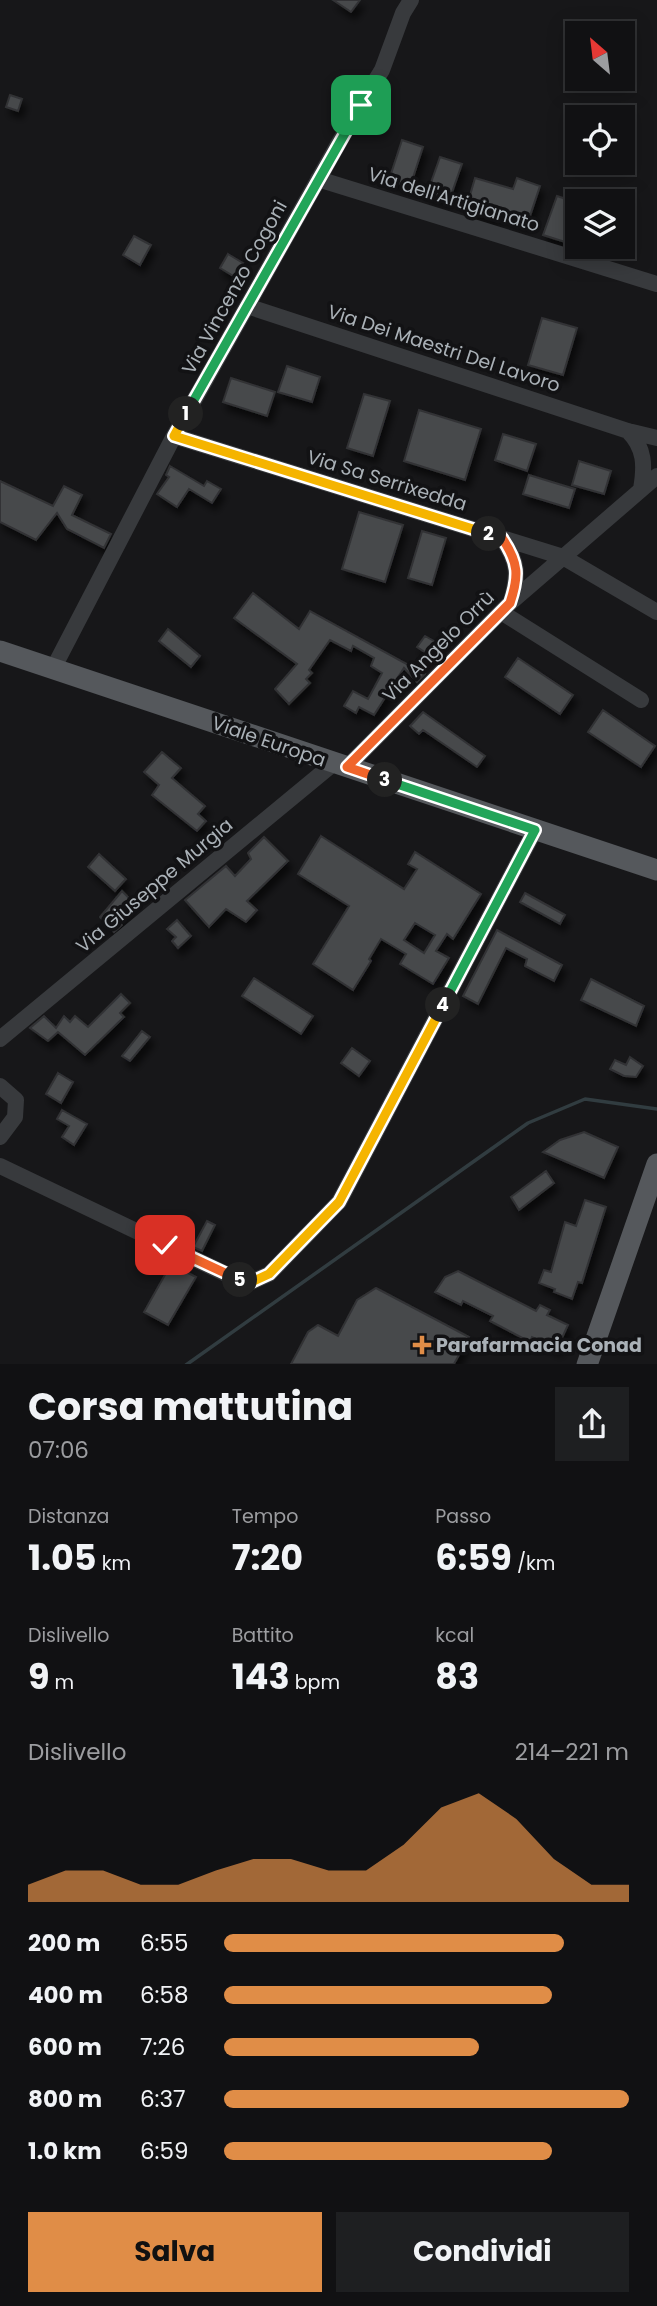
<!DOCTYPE html>
<html lang="it">
<meta charset="utf-8">
<style>
:root{--surface:#111113;--page:#1e1f21;--text:#f1f3f6;--muted:#9c9da0;--line:#303133;--accent:#e08d47}
body{margin:0;font-family:Poppins,sans-serif;background:var(--page);color:var(--text);height:100vh;display:flex;flex-direction:column;font-size:26px;white-space:nowrap}
*{box-sizing:border-box;margin:0}
p{font-size:23px;color:var(--muted)}
.icon{flex:none;width:38px;height:38px;fill:none;stroke:currentColor;stroke-width:2;stroke-linecap:round;stroke-linejoin:round}
.map{position:relative;height:1364px;overflow:hidden}
.panel{display:flex;flex-direction:column;background:var(--surface);flex:1}
.panel>*{flex:none}
.needle{width:46px;rotate:332deg}
.buttons{position:absolute;left:565px;top:21px;display:grid;gap:14px}
.buttons a{display:grid;place-items:center;width:70px;height:70px;border-radius:0px;background:var(--surface);box-shadow:0 4px 18px #0003,0 0 0 2px var(--line);font-size:35px}
.pin{position:absolute;display:grid;place-items:center;width:60px;height:60px;color:#fff;margin:-30px;border-radius:14px;box-shadow:0 4px 10px #0006}
.km{position:absolute;width:35px;height:35px;margin:-18px;border-radius:50%;background:#222;color:#fff;font-size:19px;line-height:35px;text-align:center}
.round{display:grid;place-items:center;flex:none;width:74px;height:74px;border-radius:0px;background:var(--page)}
.overview{display:flex;align-items:center;justify-content:space-between;height:119px;padding:0 28px}
h1{font-size:38px;font-weight:700;line-height:52px}
.figures{display:grid;grid-template-columns:repeat(3,1fr);gap:10px;height:119px;padding:7px 28px}
.figures div{display:grid;align-content:center}
.figures b{font-size:35px;font-weight:700}
.figures small{font-size:19px;font-weight:400}
.figures p{font-size:19px}
.chart{height:196px;padding:14px 28px}
.chart p{display:flex;justify-content:space-between}
.chart svg{width:100%;height:126px;margin-top:7px;fill:var(--accent);opacity:.7}
.primary-button{display:flex;gap:14px;margin-top:auto;padding:14px 28px}
.primary-button a{flex:1;height:80px;border-radius:0px;background:var(--accent);color:#111;font-size:28px;font-weight:700;line-height:80px;text-align:center}
.primary-button a+a{background:var(--page);color:var(--text)}
ul{padding:0 28px;list-style:none;font-size:23px}
li{display:grid;grid-template-columns:112px 84px 1fr;align-items:center;height:52px}
li i{height:18px;border-radius:9px;background:var(--accent)}
.map>svg:first-child{display:block}
.lines{fill:none;stroke-linecap:round;stroke-linejoin:round}
.stream{stroke:#313c40;stroke-width:3.5}
.building{fill:#46484b;stroke:#313234;stroke-width:2;fill-rule:evenodd;filter:url(#shadow)}
.minor{stroke:#383a3d;stroke-width:16}
.major{stroke:#55585c;stroke-width:21}
.split-1-casing{stroke:#fff;stroke-width:14}
.split-2-casing{stroke:#fff;stroke-width:14}
.split-3-casing{stroke:#fff;stroke-width:14}
.split-4-casing{stroke:#fff;stroke-width:14}
.split-5-casing{stroke:#fff;stroke-width:14}
.split-6-casing{stroke:#fff;stroke-width:14}
.split-1{stroke:#22a559;stroke-width:9}
.split-2{stroke:#f5b400;stroke-width:9}
.split-3{stroke:#f0652b;stroke-width:9}
.split-4{stroke:#22a559;stroke-width:9}
.split-5{stroke:#f5b400;stroke-width:9}
.split-6{stroke:#f0652b;stroke-width:9}
.poi-dot{fill:#e08d47;stroke:#121214;stroke-width:2.5}
.labels{text-anchor:middle;stroke-width:7;stroke-linejoin:round;paint-order:stroke}
.street-label{font-size:19px;fill:#aab1b7;stroke:#121214}
.poi-label{font-size:19px;font-weight:bold;fill:#aab1b7;stroke:#121214;text-anchor:start}
</style>
<div class="map">
<svg width="657" height="1365" viewBox="0 0 657 1365">
<defs>
<filter id="shadow"><feDropShadow dx="4" dy="7" stdDeviation="3.5" flood-color="#0009"/></filter>
</defs>
<rect width="100%" height="100%" fill="#171719"/>
<g class="lines">
<path class="stream" d="M 186,1365 L 528,1123 L 585,1099 L 657,1109"/>
</g>
<path class="building" d="M 333,0 L 360,0 L 351,12 Z
M 10,95 L 22,99 L 18,111 L 6,107 Z
M 402,140 L 423,147 L 410,187 L 389,180 Z
M 440,157 L 462,164 L 449,201 L 427,194 Z
M 475,178 L 513,189 L 517,178 L 540,186 L 527,225 L 495,214 L 494,218 L 466,209 Z
M 557,196 L 578,203 L 565,242 L 543,235 Z
M 134,236 L 151,245 L 140,265 L 123,255 Z
M 228,254 L 243,263 L 235,277 L 220,268 Z
M 542,318 L 577,328 L 563,375 L 528,365 Z
M 287,366 L 320,377 L 312,402 L 278,392 Z
M 231,378 L 275,392 L 267,416 L 223,402 Z
M 364,394 L 390,401 L 373,456 L 347,448 Z
M 419,410 L 481,429 L 465,480 L 404,461 Z
M 503,434 L 536,444 L 527,471 L 495,460 Z
M 579,461 L 611,471 L 604,494 L 572,485 Z
M 170,466 L 204,486 L 207,481 L 221,489 L 212,503 L 189,489 L 177,507 L 157,494 L 169,477 L 166,475 Z
M 529,475 L 575,489 L 569,508 L 523,494 Z
M 0,481 L 53,506 L 64,486 L 82,495 L 72,515 L 111,534 L 104,548 L 67,529 L 57,513 L 36,540 L 0,522 Z
M 359,512 L 403,525 L 385,582 L 342,569 Z
M 422,531 L 446,538 L 432,585 L 408,578 Z
M 253,593 L 299,629 L 310,611 L 425,674 L 417,682 L 404,668 L 374,715 L 359,707 L 356,713 L 344,706 L 353,691 L 368,699 L 382,673 L 371,666 L 374,658 L 353,646 L 351,651 L 330,640 L 309,670 L 312,673 L 306,679 L 310,683 L 289,704 L 275,689 L 297,664 L 234,618 Z
M 168,629 L 200,656 L 191,667 L 159,641 Z
M 425,636 L 434,641 L 426,653 L 417,647 Z
M 518,658 L 573,695 L 560,714 L 505,677 Z
M 603,710 L 655,746 L 641,767 L 588,732 Z
M 423,712 L 485,756 L 477,767 L 423,730 L 419,734 L 410,726 Z
M 162,752 L 181,768 L 172,778 L 205,806 L 198,814 L 206,821 L 197,831 L 152,795 L 159,785 L 144,772 Z
M 321,836 L 404,889 L 417,869 L 408,864 L 415,852 L 481,894 L 453,939 L 447,934 L 436,951 L 449,958 L 433,984 L 400,964 L 406,954 L 381,939 L 369,959 L 371,961 L 353,990 L 313,964 L 349,906 L 298,874 ZM 415,923 L 435,935 L 424,953 L 404,940 Z
M 264,837 L 288,861 L 247,901 L 257,910 L 246,922 L 226,909 L 209,927 L 185,900 L 226,866 L 235,876 L 251,859 L 248,853 Z
M 99,854 L 126,879 L 115,891 L 88,867 Z
M 122,891 L 133,902 L 118,920 L 122,925 L 114,932 L 100,917 Z
M 525,893 L 565,915 L 560,924 L 520,902 Z
M 177,920 L 191,936 L 178,948 L 172,941 L 176,937 L 167,929 Z
M 497,930 L 562,965 L 554,981 L 525,966 L 527,959 L 506,948 L 478,1004 L 463,996 Z
M 254,978 L 313,1016 L 301,1034 L 242,996 Z
M 591,979 L 644,1006 L 636,1026 L 581,1000 Z
M 121,994 L 130,1003 L 120,1013 L 124,1017 L 85,1055 L 58,1032 L 48,1041 L 30,1028 L 44,1016 L 56,1028 L 64,1016 L 70,1022 L 75,1016 L 88,1027 Z
M 142,1031 L 150,1037 L 130,1061 L 122,1056 Z
M 352,1048 L 370,1061 L 359,1076 L 341,1063 Z
M 630,1057 L 643,1066 L 636,1077 L 624,1076 L 610,1069 L 615,1060 L 626,1065 Z
M 58,1073 L 73,1082 L 61,1103 L 46,1094 Z
M 62,1110 L 87,1124 L 74,1145 L 62,1137 L 69,1126 L 57,1119 Z
M 584,1132 L 618,1147 L 604,1178 L 543,1152 L 560,1140 Z
M 546,1171 L 554,1183 L 519,1210 L 511,1197 Z
M 585,1200 L 606,1207 L 582,1283 L 578,1282 L 572,1299 L 554,1292 L 555,1289 L 539,1283 L 544,1270 L 551,1272 L 565,1222 L 576,1226 Z
M 207,1221 L 215,1225 L 202,1251 L 193,1247 Z
M 171,1264 L 196,1277 L 168,1325 L 144,1312 Z
M 458,1271 L 536,1311 L 540,1305 L 550,1310 L 547,1315 L 568,1325 L 557,1349 L 532,1337 L 530,1342 L 490,1321 L 493,1316 L 463,1301 L 461,1305 L 435,1292 L 445,1277 Z
M 376,1288 L 469,1337 L 454,1364 L 291,1364 L 308,1332 L 318,1325 L 338,1336 L 357,1300 Z"/>
<g class="lines">
<path class="minor" d="M 318,179 L 657,284
M 247,306 L 628,431 L 657,438
M 628,431 C 645,448 645,466 641,489
M 174,436 L 563,557 L 657,612
M 502,538 C 518,562 519,574 511,601
M 501,612 L 641,700
M 53,669 L 174,436 L 358,109 L 382,70 L 403,13 L 411,0
M 347,767 L 510,603 L 657,476
M 0,1039 L 334,763
M 0,1086 L 16,1100 L 15,1117 L 0,1137
M 0,1166 L 247,1284 L 269,1274 L 339,1202 L 535,830"/>
<path class="major" d="M 0,651 L 657,870
M 587,1365 L 657,1164"/>
</g>
<g class="lines">
<g class="split-1-casing">
<path id="split-1" d="M 186,414 L 361,105"/>
</g>
<g class="split-2-casing">
<path id="split-2" d="M 186,414 L 174,436 L 489,534"/>
</g>
<g class="split-3-casing">
<path id="split-3" d="M 385,780 L 347,767 L 510,603 C 519,576 519,563 502,538 L 489,534"/>
</g>
<g class="split-4-casing">
<path id="split-4" d="M 385,780 L 535,830 L 443,1005"/>
</g>
<g class="split-5-casing">
<path id="split-5" d="M 240,1280 L 247,1284 L 269,1274 L 339,1202 L 443,1005"/>
</g>
<g class="split-6-casing">
<path id="split-6" d="M 165,1245 L 240,1280"/>
</g>
<use href="#split-1" class="split-1"/>
<use href="#split-2" class="split-2"/>
<use href="#split-3" class="split-3"/>
<use href="#split-4" class="split-4"/>
<use href="#split-5" class="split-5"/>
<use href="#split-6" class="split-6"/>
</g>
<path class="poi-dot" d="M418.5 1334.5h7v7h7v7h-7v7h-7v-7h-7v-7h7z"/>
<g class="labels">
<g class="street-label">
<text transform="translate(454 199) rotate(17)" y="7">Via dell'Artigianato</text>
<text transform="translate(234 287) rotate(-61)" y="7">Via Vincenzo Cogoni</text>
<text transform="translate(444 348) rotate(18)" y="7">Via Dei Maestri Del Lavoro</text>
<text transform="translate(387 480) rotate(17)" y="7">Via Sa Serrixedda</text>
<text transform="translate(438 646) rotate(-45)" y="7">Via Angelo Orrù</text>
<text transform="translate(269 741) rotate(19)" y="7">Viale Europa</text>
<text transform="translate(154 885) rotate(-40)" y="7">Via Giuseppe Murgia</text>
</g>
<g class="poi-label">
<text x="436" y="1352">Parafarmacia Conad</text>
</g>
</g>
</svg>
<div class="buttons">
<a><svg class="needle" viewBox="-14 -14 28 28"><path d="M0-13l5 13h-10z" fill="#e53935"/><path d="M0 13l5-13h-10z" fill="#9c9da0"/></svg></a>
<a><svg class="icon" aria-label="locate" viewBox="0 0 24 24"><circle cx="12" cy="12" r="6"/><path d="M12 2v4M12 18v4M2 12h4M18 12h4"/></svg></a>
<a><svg class="icon" aria-label="layers" viewBox="0 0 24 24"><path d="M12 4l9 5-9 5-9-5zM3 14l9 5 9-5"/></svg></a>
</div>
<div class="pin" style="left:361px;top:105px;background:#1e9e55"><svg class="icon" aria-label="arrive" viewBox="0 0 24 24"><path d="M6 21V4h12l-3 4 3 4H6"/></svg></div>
<div class="pin" style="left:165px;top:1245px;background:#d93025"><svg class="icon" aria-label="check" viewBox="0 0 24 24"><path d="M5 12l5 5 9-10"/></svg></div>
<b class="km" style="left:186px;top:414px">1</b>
<b class="km" style="left:489px;top:534px">2</b>
<b class="km" style="left:385px;top:780px">3</b>
<b class="km" style="left:443px;top:1005px">4</b>
<b class="km" style="left:240px;top:1280px">5</b>
</div>
<section class="panel">
<div class="overview"><div><h1>Corsa mattutina</h1><p>07:06</p></div><a class="round"><svg class="icon" aria-label="share" viewBox="0 0 24 24"><path d="M12 15V3M7 8l5-5 5 5M5 13v7h14v-7"/></svg></a></div>
<div class="figures">
<div><p>Distanza</p><b>1.05<small> km</small></b></div>
<div><p>Tempo</p><b>7:20</b></div>
<div><p>Passo</p><b>6:59<small> /km</small></b></div>
</div>
<div class="figures">
<div><p>Dislivello</p><b>9<small> m</small></b></div>
<div><p>Battito</p><b>143<small> bpm</small></b></div>
<div><p>kcal</p><b>83</b></div>
</div>
<div class="chart"><p><span>Dislivello</span>214–221 m</p>
<svg viewBox="0 0 160 44" preserveAspectRatio="none"><path d="M0 44V38L10 33L20 33L30 38L40 38L50 33L60 29L70 29L80 33L90 33L100 24L110 11L120 6L130 15L140 29L150 38L160 38V44z"/></svg>
</div>
<ul>
<li><b>200 m</b>6:55<i style="width:84%"></i></li>
<li><b>400 m</b>6:58<i style="width:81%"></i></li>
<li><b>600 m</b>7:26<i style="width:63%"></i></li>
<li><b>800 m</b>6:37<i style="width:100%"></i></li>
<li><b>1.0 km</b>6:59<i style="width:81%"></i></li>
</ul>
<div class="primary-button"><a>Salva</a><a>Condividi</a></div>
</section>
